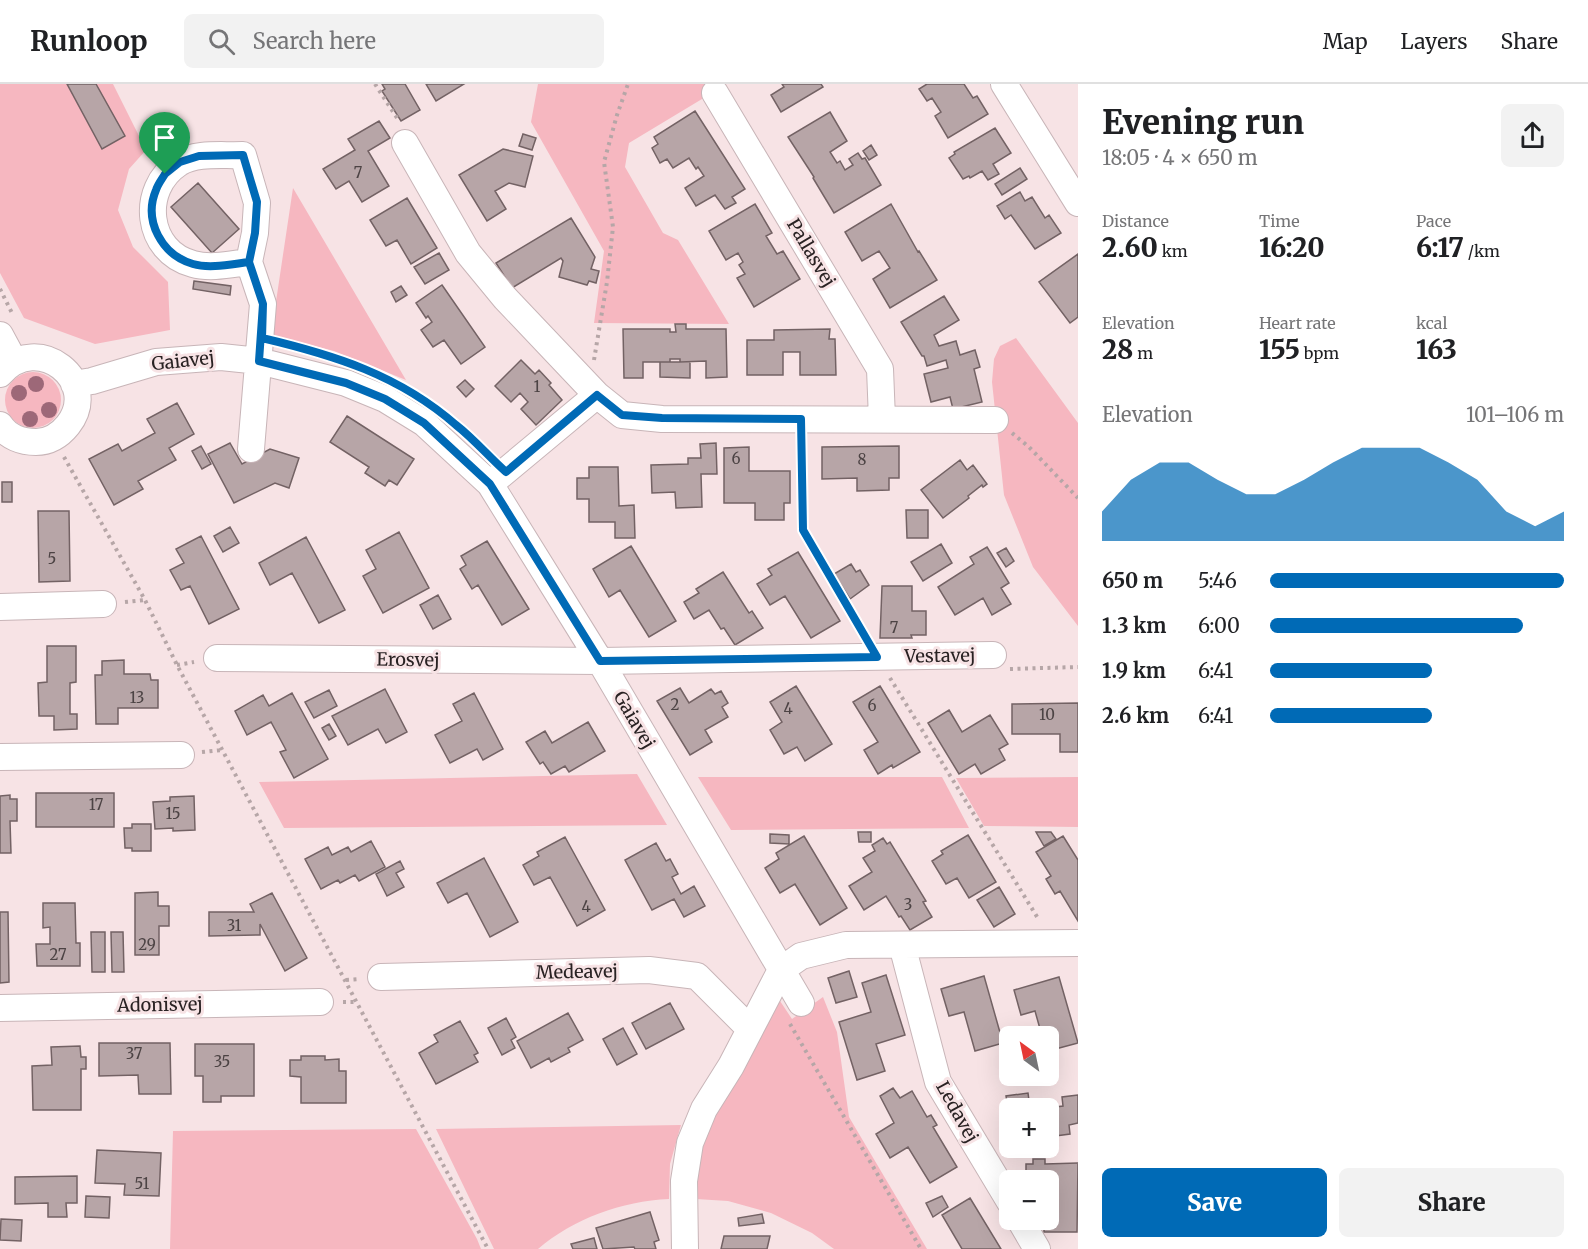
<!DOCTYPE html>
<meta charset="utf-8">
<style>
:root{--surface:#fff;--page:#f2f2f2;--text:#202124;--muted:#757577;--line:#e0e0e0;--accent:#006ab6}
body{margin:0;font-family:Merriweather,serif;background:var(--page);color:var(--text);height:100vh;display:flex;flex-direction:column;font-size:22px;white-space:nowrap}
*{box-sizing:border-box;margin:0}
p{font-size:20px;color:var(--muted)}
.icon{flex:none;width:33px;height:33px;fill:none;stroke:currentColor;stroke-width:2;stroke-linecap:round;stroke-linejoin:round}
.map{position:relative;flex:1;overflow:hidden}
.drawer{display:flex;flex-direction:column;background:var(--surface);width:510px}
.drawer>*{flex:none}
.needle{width:39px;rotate:327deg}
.controls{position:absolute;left:999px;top:942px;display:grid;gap:12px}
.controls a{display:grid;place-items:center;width:60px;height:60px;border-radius:9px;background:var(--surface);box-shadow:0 6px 24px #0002;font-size:30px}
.pin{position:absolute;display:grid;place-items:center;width:51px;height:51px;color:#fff;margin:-62px -26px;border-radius:50% 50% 50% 0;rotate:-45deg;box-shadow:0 0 6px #0007}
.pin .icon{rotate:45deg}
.round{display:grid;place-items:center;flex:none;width:63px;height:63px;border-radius:9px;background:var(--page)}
.headline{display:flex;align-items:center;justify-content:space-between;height:102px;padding:0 24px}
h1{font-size:33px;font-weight:800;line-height:45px}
.figures{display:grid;grid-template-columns:repeat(3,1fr);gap:9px;height:102px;padding:6px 24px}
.figures div{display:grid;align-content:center}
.figures b{font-size:26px;font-weight:800}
.figures small{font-size:16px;font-weight:400}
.figures p{font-size:16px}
.chart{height:168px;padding:12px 24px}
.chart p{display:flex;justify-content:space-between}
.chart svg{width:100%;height:108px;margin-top:6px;fill:var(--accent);opacity:.7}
.button{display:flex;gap:12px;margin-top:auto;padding:12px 24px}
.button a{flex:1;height:69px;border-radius:9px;background:var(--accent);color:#fff;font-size:24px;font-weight:800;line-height:69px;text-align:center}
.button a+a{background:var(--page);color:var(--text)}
ul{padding:0 24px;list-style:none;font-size:20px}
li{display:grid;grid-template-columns:96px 72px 1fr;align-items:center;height:45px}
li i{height:15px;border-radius:8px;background:var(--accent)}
header{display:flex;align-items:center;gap:36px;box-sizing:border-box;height:84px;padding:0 30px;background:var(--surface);border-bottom:2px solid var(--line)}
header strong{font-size:28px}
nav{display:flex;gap:33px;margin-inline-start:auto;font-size:21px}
.search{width:420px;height:54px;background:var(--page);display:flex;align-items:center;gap:15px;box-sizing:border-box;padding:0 21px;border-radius:9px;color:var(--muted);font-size:22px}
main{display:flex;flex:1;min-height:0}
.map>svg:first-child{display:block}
.green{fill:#f6b7c0}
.building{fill:#b7a5a7;stroke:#736264;stroke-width:1.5}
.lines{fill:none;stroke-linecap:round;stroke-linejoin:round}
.minor-casing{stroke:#c8b5b8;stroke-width:28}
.path{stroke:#b6a6a7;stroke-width:4;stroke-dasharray:3 4.5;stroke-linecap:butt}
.minor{stroke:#fff;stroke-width:26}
.tree{fill:#9d6878}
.route-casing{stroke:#fff;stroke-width:12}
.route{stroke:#006ab6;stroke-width:8}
.labels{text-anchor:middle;stroke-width:6;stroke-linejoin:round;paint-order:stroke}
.number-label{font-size:15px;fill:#4c4344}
.street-label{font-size:18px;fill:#292223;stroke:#f7e3e5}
</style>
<header>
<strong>Runloop</strong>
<div class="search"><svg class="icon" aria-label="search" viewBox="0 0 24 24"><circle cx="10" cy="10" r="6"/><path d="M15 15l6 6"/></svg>Search here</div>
<nav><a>Map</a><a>Layers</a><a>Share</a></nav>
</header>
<main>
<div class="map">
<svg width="1078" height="1165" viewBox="0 0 1078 1165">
<rect width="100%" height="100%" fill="#f7e3e5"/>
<path class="green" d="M 0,0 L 113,0 L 146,66 L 129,85 L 118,126 L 133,163 L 168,198 L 170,246 L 95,260 L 24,234 L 0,189 Z
M 538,0 L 708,0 L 702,15 L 629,59 L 625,83 L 663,149 L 678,156 L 729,240 L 594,239 L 604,167 L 531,38 Z
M 293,104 L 406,296 L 334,267 L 271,251 Z
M 1016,254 L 1078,339 L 1078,542 L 1033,483 L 1004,411 L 992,298 L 994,275 L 1000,262 Z
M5 316a28 28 0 1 1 56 0a28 28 0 1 1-56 0Z
M 637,690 L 667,741 L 284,744 L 259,698 Z
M 698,693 L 942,693 L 969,744 L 731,746 Z
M 1078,693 L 1078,743 L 984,742 L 956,694 Z
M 823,913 L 837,948 L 849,1033 L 927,1165 L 834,1165 L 812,1149 L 771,1129 L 728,1117 L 696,1115 L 699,1074 L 709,1037 L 747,980 L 761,944 L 778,914 L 792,935 Z
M 681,1041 L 670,1080 L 669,1115 C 622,1117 573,1135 538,1165 L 494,1165 L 436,1045 Z
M 416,1045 L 477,1155 L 481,1165 L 170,1165 L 173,1047 Z"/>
<path class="building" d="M 67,0 L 96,0 L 125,52 L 102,65 Z
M 382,0 L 405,0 L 420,26 L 401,37 L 382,7 L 385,5 Z
M 426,0 L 464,0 L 436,17 Z
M 782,0 L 821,0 L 823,3 L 781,28 L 771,11 L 784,3 Z
M 927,0 L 964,0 L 973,14 L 977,12 L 988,30 L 948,54 L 935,32 L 941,28 L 932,14 L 927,17 L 919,5 Z
M 695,27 L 745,105 L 732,113 L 736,119 L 725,125 L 715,111 L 696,122 L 685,104 L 704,92 L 698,83 L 696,85 L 689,74 L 673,84 L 667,75 L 660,79 L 652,64 L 658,60 L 654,53 Z
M 830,28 L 847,57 L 830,68 L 837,79 L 840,77 L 845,86 L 853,81 L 849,75 L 858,69 L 862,75 L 865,74 L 881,101 L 834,129 L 813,94 L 814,93 L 788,53 Z
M 379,37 L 390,54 L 368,67 L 389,102 L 362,118 L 349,97 L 336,105 L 323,85 L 355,66 L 348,55 Z
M 995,44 L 1011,69 L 993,80 L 999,90 L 988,96 L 982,87 L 970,94 L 969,92 L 963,95 L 949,74 L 955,70 L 954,68 Z
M 523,50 L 536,54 L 532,66 L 519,62 Z
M 871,61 L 877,71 L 869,76 L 863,67 Z
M 503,65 L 533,72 L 525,103 L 509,99 L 495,107 L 506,125 L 487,137 L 459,91 Z
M 1020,84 L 1027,95 L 1002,111 L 995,100 Z
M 198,99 L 239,145 L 212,169 L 171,123 Z
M 1020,108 L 1025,117 L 1032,113 L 1045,134 L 1049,131 L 1061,149 L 1035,165 L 1011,131 L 1005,135 L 997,122 Z
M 407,114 L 437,164 L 411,180 L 397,156 L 386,162 L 370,136 Z
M 755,120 L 772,149 L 766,152 L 777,170 L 783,167 L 800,195 L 754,223 L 737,194 L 745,190 L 739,181 L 743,178 L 738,169 L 726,176 L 709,147 Z
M 891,120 L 918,168 L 919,167 L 937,196 L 890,224 L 873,195 L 890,184 L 879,167 L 862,177 L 845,148 Z
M 571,134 L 595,173 L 591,185 L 599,187 L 596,199 L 589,197 L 587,201 L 559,193 L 563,177 L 561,174 L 512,204 L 496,179 Z
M 439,169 L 449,186 L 425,200 L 414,183 Z
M 1078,170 L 1078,233 L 1070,239 L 1039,198 Z
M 194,197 L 231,202 L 230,211 L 193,205 Z
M 442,201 L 485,263 L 461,280 L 444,256 L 433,263 L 421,246 L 432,238 L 428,232 L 426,234 L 416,219 Z
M 401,202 L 407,211 L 396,218 L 391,208 Z
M 944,212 L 959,236 L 934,251 L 939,262 L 956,257 L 960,271 L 975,266 L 980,283 L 974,285 L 982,318 L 953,325 L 950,313 L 931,318 L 924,290 L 948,284 L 946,276 L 927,282 L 924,272 L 922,272 L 901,238 Z
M 675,240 L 686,240 L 686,245 L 726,245 L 727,293 L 706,294 L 706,277 L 680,278 L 680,275 L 670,275 L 670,278 L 643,278 L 643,294 L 624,294 L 623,245 L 670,245 L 670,248 L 676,248 Z
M 830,245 L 829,255 L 835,255 L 836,291 L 800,291 L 800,268 L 783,268 L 783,291 L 747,291 L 747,256 L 774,256 L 774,246 Z
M 521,276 L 535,290 L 539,286 L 551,299 L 549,301 L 562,316 L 536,341 L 521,325 L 528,318 L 520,309 L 511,318 L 495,302 Z
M 660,278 L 690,278 L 690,294 L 660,293 Z
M 465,296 L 474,305 L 466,313 L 457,303 Z
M 177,319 L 194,350 L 169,364 L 176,376 L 138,397 L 143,405 L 114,421 L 89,375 L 118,360 L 122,367 L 155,349 L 147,335 Z
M 347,332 L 414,375 L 397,401 L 389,396 L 385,402 L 365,389 L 369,383 L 330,358 Z
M 230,359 L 242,380 L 270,365 L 299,374 L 289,404 L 275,399 L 234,419 L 208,370 Z
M 716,359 L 717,390 L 701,390 L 702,423 L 676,424 L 675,408 L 652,409 L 651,381 L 688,380 L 688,374 L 701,374 L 700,360 Z
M 201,362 L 211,380 L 202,385 L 192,367 Z
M 899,362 L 899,394 L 889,394 L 889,406 L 857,407 L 857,394 L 822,395 L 822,363 Z
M 749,363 L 749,387 L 790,387 L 790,419 L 784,419 L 784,436 L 755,436 L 755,419 L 724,419 L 724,364 Z
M 960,376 L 967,386 L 973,381 L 987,400 L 983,403 L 982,401 L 968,412 L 969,414 L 943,434 L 921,406 Z
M 589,383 L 618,383 L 619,422 L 634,421 L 635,454 L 615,454 L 615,438 L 589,438 L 589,415 L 577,415 L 577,394 L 589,394 Z
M 2,398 L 12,398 L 12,418 L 2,418 Z
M 906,426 L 928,426 L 928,454 L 907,454 Z
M 38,427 L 69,427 L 70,497 L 39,498 Z
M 230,443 L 239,459 L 223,468 L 214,452 Z
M 399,448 L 429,504 L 383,529 L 363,492 L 376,485 L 366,466 Z
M 201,452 L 239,525 L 209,540 L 190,502 L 181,506 L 170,486 L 184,479 L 176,465 Z
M 306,453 L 345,526 L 319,539 L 292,489 L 270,501 L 259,479 Z
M 487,457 L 529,525 L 502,541 L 478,501 L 472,505 L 460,485 L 466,481 L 461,472 Z
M 941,460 L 952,479 L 923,497 L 911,478 Z
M 631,462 L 676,537 L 649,553 L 620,506 L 609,513 L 593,485 Z
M 987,463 L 1009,499 L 1001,504 L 1011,520 L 992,531 L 983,514 L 955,531 L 938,503 L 974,480 L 970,473 Z
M 1006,464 L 1014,477 L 1006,483 L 997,469 Z
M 798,468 L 840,537 L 811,554 L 785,512 L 770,521 L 757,500 L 772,491 L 768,485 Z
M 851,480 L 856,488 L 860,486 L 869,501 L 850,515 L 834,490 Z
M 723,488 L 749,529 L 752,527 L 763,544 L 735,561 L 724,544 L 721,545 L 709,526 L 694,535 L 684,518 L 699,509 L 696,505 Z
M 882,502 L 912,502 L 912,527 L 926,527 L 926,551 L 911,551 L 912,554 L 880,554 Z
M 438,511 L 451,535 L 433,545 L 420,521 Z
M 47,562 L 76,562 L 76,598 L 70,599 L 70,630 L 77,630 L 77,645 L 54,646 L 54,632 L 39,632 L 38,599 L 47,598 Z
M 124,576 L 124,590 L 150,590 L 151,596 L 158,596 L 158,624 L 118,624 L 118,640 L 96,640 L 95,591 L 102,591 L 102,577 Z
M 796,602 L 832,660 L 805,677 L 797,663 L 784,670 L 770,646 L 782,638 L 770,618 Z
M 880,602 L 920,668 L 893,684 L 892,681 L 878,690 L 864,666 L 878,658 L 853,618 Z
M 680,604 L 689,619 L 711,605 L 715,610 L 721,607 L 728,619 L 722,623 L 728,633 L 705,646 L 712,658 L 690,671 L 657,617 Z
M 385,605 L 407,648 L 386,659 L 378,645 L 348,661 L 332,632 Z
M 329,606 L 337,622 L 314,634 L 305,618 Z
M 292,609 L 328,675 L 294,694 L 280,668 L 286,666 L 271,638 L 247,651 L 235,627 L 263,611 L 269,622 Z
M 474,609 L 503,665 L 483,676 L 477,665 L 450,679 L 435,651 L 462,637 L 453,620 Z
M 1078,619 L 1078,668 L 1060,668 L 1060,650 L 1012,650 L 1012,620 Z
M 949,626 L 962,648 L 990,631 L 1008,660 L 999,665 L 1005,676 L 981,690 L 975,680 L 959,690 L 928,639 Z
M 588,638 L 605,667 L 569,688 L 565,682 L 551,690 L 543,678 L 540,680 L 526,658 L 545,647 L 552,659 Z
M 329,640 L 336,652 L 329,656 L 322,644 Z
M 36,709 L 114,709 L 114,743 L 36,743 Z
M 10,711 L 10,715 L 17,715 L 17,737 L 10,737 L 11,769 L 0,769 L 0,712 Z
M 194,712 L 195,746 L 173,747 L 173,744 L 155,745 L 153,718 L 170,717 L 170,713 Z
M 132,740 L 151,740 L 151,767 L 132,767 L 132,764 L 125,764 L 124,744 L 132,744 Z
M 858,748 L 871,748 L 871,758 L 859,758 Z
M 1036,748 L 1051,748 L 1056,755 L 1044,762 Z
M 770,750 L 789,751 L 789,760 L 770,759 Z
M 968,751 L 996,798 L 969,814 L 957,794 L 946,800 L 932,777 L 943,770 L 941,767 Z
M 804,752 L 847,824 L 820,841 L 795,800 L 780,809 L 765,784 L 779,775 L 776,769 Z
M 1063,752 L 1078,776 L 1078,837 L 1060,807 L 1055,810 L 1046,795 L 1051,792 L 1036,768 Z
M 565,753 L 605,826 L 577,842 L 550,793 L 534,801 L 523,781 L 539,772 L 537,768 Z
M 883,754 L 887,760 L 890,758 L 926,817 L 923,818 L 932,833 L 910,846 L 901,832 L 899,833 L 886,812 L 864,826 L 849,802 L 872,788 L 863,774 L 875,767 L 872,761 Z
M 371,757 L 385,783 L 359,797 L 355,791 L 340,799 L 338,796 L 321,805 L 305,775 L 328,763 L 332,771 L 348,763 L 351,768 Z
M 656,759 L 666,777 L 670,775 L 678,790 L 672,793 L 681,810 L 694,802 L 705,822 L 684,833 L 674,815 L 652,826 L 625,776 Z
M 484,774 L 518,838 L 490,853 L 467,809 L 448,819 L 437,799 Z
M 400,777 L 404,785 L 396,789 L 404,803 L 387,812 L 376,790 Z
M 999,803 L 1015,830 L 994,843 L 977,816 Z
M 158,808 L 158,822 L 169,822 L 169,842 L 159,842 L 159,871 L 135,871 L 135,809 Z
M 272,809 L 307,874 L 285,887 L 260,840 L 260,851 L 209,852 L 209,828 L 254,828 L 250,820 Z
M 43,819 L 75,819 L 76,859 L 80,859 L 80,882 L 37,882 L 36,860 L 50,860 L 50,843 L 43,844 Z
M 0,828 L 8,828 L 9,898 L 0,899 Z
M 91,848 L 105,848 L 105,888 L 92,888 Z
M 111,848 L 123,848 L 124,888 L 112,888 Z
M 849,887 L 857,913 L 836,919 L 828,894 Z
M 886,891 L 905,951 L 876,960 L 885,987 L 857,996 L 839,938 L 871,928 L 862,899 Z
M 984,892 L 1003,959 L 975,967 L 964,928 L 949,932 L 941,905 Z
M 1059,893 L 1078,959 L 1048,967 L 1048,952 L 1042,952 L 1035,927 L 1021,931 L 1014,906 Z
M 670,919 L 684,945 L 646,965 L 632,939 Z
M 568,929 L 583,956 L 568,964 L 570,968 L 551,978 L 549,974 L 531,984 L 517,957 Z
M 506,934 L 516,953 L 511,956 L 515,964 L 502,971 L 488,944 Z
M 460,937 L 478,969 L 474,971 L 478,978 L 436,1000 L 419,969 L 438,958 L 434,951 Z
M 623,944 L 637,970 L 617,981 L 603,955 Z
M 99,959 L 170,959 L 171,1010 L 139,1010 L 138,991 L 99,992 Z
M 195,960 L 254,960 L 254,1012 L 221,1012 L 221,1018 L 203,1018 L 203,992 L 195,992 Z
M 80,962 L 81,973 L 86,973 L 86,985 L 81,985 L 81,1026 L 33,1026 L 32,982 L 52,981 L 51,963 Z
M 301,972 L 325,972 L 325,976 L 339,975 L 339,987 L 346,987 L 346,1019 L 301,1019 L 301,993 L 290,992 L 290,976 L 301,976 Z
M 893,1004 L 900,1014 L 912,1007 L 927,1033 L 931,1031 L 937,1041 L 933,1043 L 957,1083 L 930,1099 L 908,1063 L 890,1074 L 876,1050 L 894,1039 L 880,1012 Z
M 1028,1009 L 1030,1024 L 1010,1024 L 1010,1038 L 1006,1012 Z
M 1078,1011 L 1078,1039 L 1069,1041 L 1070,1050 L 1048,1053 L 1047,1024 L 1063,1022 L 1062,1013 Z
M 97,1066 L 161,1069 L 159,1112 L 124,1111 L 125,1100 L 95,1099 Z
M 1033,1075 L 1045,1075 L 1045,1080 L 1078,1079 L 1077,1148 L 1044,1148 L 1044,1136 L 1048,1136 L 1048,1096 L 1026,1096 L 1026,1080 L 1033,1080 Z
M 77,1092 L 77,1119 L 66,1119 L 67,1133 L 48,1133 L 48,1119 L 15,1120 L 15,1093 Z
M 86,1112 L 110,1113 L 109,1134 L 85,1133 Z
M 942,1112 L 948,1123 L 933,1133 L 926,1119 Z
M 970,1114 L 1001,1165 L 962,1165 L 942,1131 Z
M 650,1128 L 659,1156 L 654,1158 L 656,1165 L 635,1165 L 634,1163 L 603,1165 L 596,1144 Z
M 762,1130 L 764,1139 L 739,1142 L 738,1134 Z
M 1,1135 L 22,1136 L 21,1157 L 0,1156 Z
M 724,1152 L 770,1152 L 767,1165 L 721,1165 Z
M 594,1154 L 597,1165 L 573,1165 L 571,1160 Z"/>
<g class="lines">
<g class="minor-casing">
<path id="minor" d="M 1004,0 L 1078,119
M 715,9 L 880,285 L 882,335
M 405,59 L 468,169 L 505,214 L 597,311 L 622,331 L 662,335 L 995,336
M 249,178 C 232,180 211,185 193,180 C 146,168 139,105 179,79 C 197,68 222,72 243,71 L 257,119 L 255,149 L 249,178 L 263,220 L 251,365
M 0,251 L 14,277
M 0,290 C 38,246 102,298 68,341 C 60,351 49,358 36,358 C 22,358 8,353 0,341
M 74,300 L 92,297 L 156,278 L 221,273 L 259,277 L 346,299 L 385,315 L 424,339 L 490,400 L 600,577 L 801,919
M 490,400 L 597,311
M 0,523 L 103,520
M 217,574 L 600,577 L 993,571
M 0,673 L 181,671
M 902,861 L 938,998 L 1010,1118
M 381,893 L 649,886 L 697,892 L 750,945
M 0,924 L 320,918
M 1020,1136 L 1037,1165
M 685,1165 L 684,1097 L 690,1059 L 704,1025 L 731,982 L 781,886 L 801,872 L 846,861 L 1078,859"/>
</g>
<path class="path" d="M 375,0 L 399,37
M 0,205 L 13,231
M 594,276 L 607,198 L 613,143 L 604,78 L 617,31 L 628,0
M 1012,349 L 1029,363 L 1078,414
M 802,357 L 803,446 L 863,549
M 64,373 L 145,516 L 177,581 L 488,1165
M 125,518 L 145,516
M 177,581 L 194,578
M 1010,585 L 1078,583
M 890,594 L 1039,836
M 202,668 L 222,666
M 346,896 L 360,895
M 343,918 L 357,918
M 790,940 L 921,1165"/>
<use href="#minor" class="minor"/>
</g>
<g class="tree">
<circle cx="36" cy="300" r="8"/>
<circle cx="19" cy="309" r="8"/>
<circle cx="49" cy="326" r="8"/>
<circle cx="30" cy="335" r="8"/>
</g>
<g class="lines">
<g class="route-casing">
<path id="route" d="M 165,90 C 162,95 158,100 156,106 C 143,137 162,171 193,180 C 210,185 232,180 249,178 L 263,220 L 259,277 L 346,299 L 385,315 L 424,339 L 490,400 L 600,577 L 877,573 L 803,446 L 801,335 L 662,334 L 622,331 L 597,311 L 506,388 C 489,373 474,355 456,341 C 399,291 334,271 262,254 L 263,220 L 249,178 L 255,149 L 257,118 L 243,71 L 199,72 L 180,78 L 165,90"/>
</g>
<use href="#route" class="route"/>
</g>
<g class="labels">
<g class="number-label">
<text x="358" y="94">7</text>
<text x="537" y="308">1</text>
<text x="736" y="380">6</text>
<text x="862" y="381">8</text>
<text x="52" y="480">5</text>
<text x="894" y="549">7</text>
<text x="137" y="619">13</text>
<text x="675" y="626">2</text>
<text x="872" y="627">6</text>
<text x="788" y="630">4</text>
<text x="1047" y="636">10</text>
<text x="96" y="726">17</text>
<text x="173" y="735">15</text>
<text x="908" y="826">3</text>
<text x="586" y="828">4</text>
<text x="234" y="847">31</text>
<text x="147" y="866">29</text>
<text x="58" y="876">27</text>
<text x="134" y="975">37</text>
<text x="222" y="983">35</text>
<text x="142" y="1105">51</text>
</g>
<g class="street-label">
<text transform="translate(811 169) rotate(59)" y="6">Pallasvej</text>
<text transform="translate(183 277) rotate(-6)" y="6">Gaiavej</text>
<text transform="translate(940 572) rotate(-1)" y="6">Vestavej</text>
<text transform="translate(408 576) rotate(1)" y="6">Erosvej</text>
<text transform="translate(634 636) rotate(60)" y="6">Gaiavej</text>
<text transform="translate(577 888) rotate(-1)" y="6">Medeavej</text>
<text transform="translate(160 921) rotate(-1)" y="6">Adonisvej</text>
<text transform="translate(957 1028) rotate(61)" y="6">Ledavej</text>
</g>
</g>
</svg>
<div class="controls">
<a><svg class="needle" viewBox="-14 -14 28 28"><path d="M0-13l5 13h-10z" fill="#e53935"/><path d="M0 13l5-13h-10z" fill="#757577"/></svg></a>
<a>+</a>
<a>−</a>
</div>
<div class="pin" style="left:165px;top:90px;background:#1e9e55"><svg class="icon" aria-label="arrive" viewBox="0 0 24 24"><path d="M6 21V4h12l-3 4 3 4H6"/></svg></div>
</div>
<section class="drawer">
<div class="headline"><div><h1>Evening run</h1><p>18:05 · 4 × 650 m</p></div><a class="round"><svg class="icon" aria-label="share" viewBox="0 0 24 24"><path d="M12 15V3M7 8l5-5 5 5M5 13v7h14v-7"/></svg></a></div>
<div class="figures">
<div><p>Distance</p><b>2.60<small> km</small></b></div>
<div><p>Time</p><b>16:20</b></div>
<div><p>Pace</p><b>6:17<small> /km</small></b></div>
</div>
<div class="figures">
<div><p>Elevation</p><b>28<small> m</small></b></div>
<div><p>Heart rate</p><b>155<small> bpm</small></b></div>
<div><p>kcal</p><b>163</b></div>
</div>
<div class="chart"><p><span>Elevation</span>101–106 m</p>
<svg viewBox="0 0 160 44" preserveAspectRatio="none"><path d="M0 44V32L10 19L20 12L30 12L40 19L50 25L60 25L70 19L80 12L90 6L100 6L110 6L120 12L130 19L140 32L150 38L160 32V44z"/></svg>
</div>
<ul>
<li><b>650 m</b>5:46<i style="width:100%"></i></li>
<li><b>1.3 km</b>6:00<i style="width:86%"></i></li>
<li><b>1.9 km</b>6:41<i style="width:55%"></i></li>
<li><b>2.6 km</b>6:41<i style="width:55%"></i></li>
</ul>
<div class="button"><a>Save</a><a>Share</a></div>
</section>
</main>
